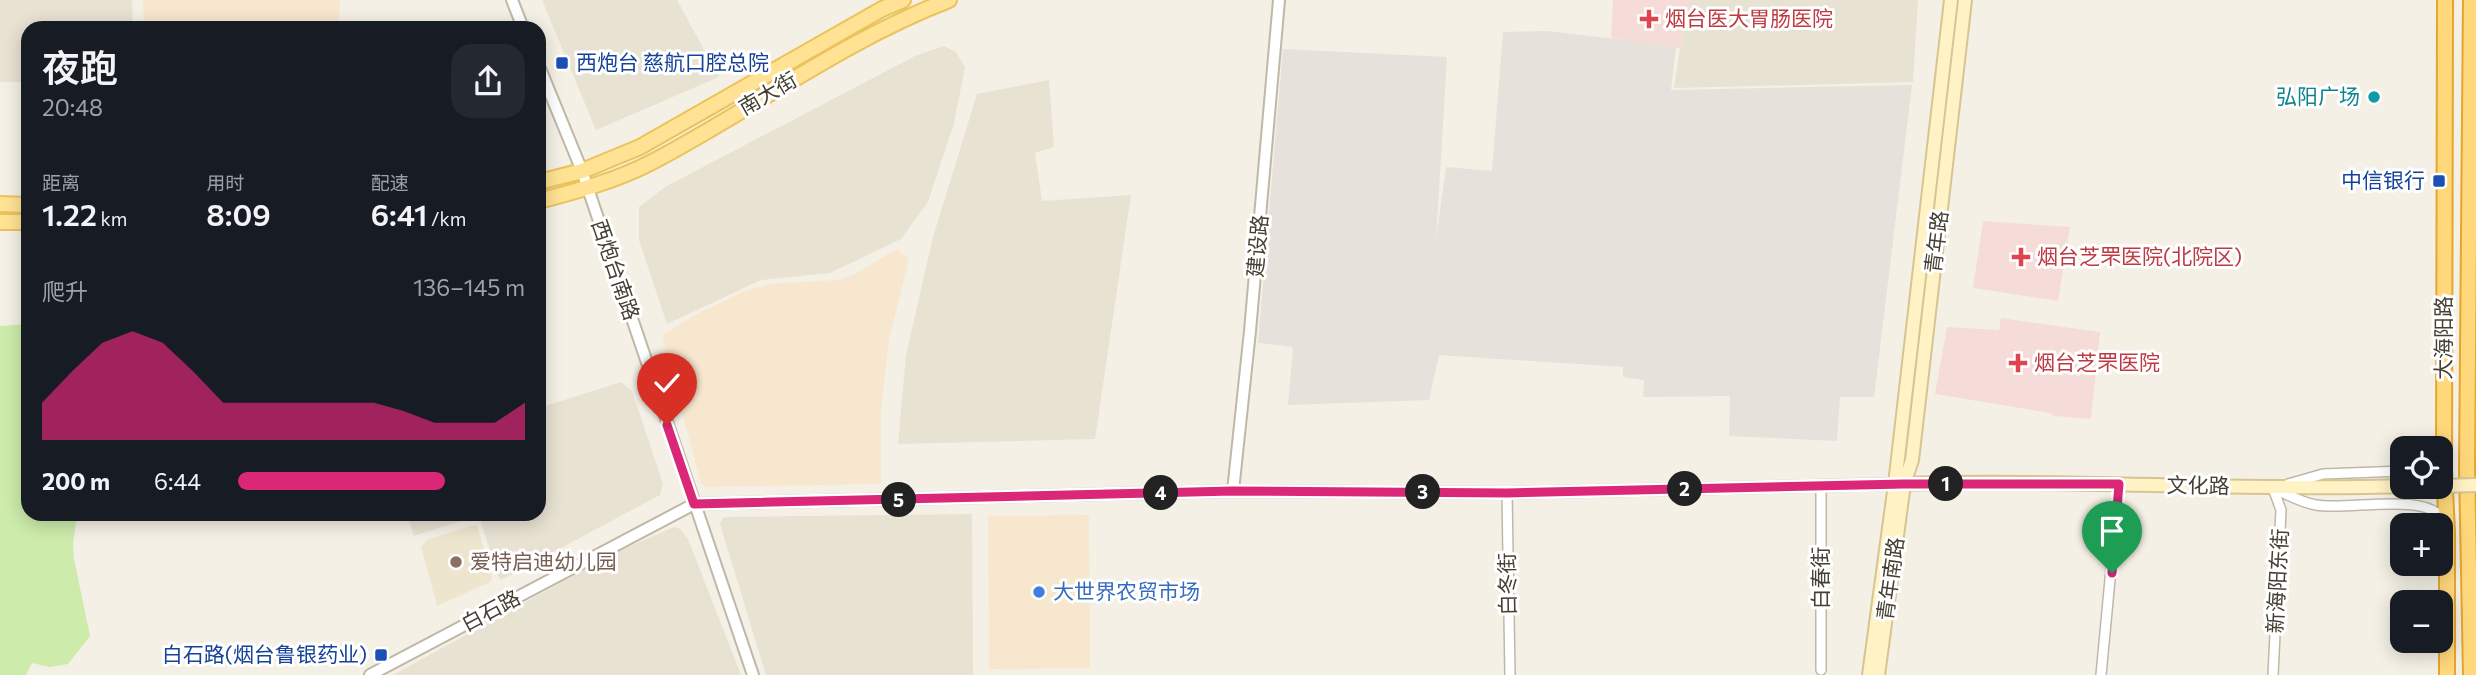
<!DOCTYPE html>
<html lang="zh">
<meta charset="utf-8">
<style>
:root{--surface:#171b24;--page:#242831;--text:#f1f3f6;--muted:#9ea1a6;--accent:#db2777}
body{margin:0;font-family:Commissioner,"Noto Sans SC",sans-serif;background:var(--page);color:var(--text);height:100vh;display:flex;flex-direction:column;font-size:26px;white-space:nowrap}
*{box-sizing:border-box;margin:0}
p{font-size:23px;color:var(--muted)}
.icon{flex:none;width:38px;height:38px;fill:none;stroke:currentColor;stroke-width:2;stroke-linecap:round;stroke-linejoin:round}
.map{position:relative;flex:1;overflow:hidden}
.sheet{position:absolute;left:21px;top:21px;width:525px;height:500px;display:flex;flex-direction:column;background:var(--surface);border-radius:21px;box-shadow:0 4px 18px #0003}
.sheet>*{flex:none}
.tools{position:absolute;left:2390px;top:436px;display:grid;gap:14px}
.tools a{display:grid;place-items:center;width:63px;height:63px;border-radius:14px;background:var(--surface);box-shadow:0 4px 18px #0003;font-size:35px}
.pin{position:absolute;display:grid;place-items:center;width:60px;height:60px;color:#fff;margin:-72px -30px;border-radius:50% 50% 50% 0;rotate:-45deg;box-shadow:0 0 7px #0007}
.pin .icon{rotate:45deg}
.km{position:absolute;width:35px;height:35px;margin:-18px;border-radius:50%;background:#222;color:#fff;font-size:19px;line-height:35px;text-align:center}
.round{display:grid;place-items:center;flex:none;width:74px;height:74px;border-radius:21px;background:var(--page)}
.head{display:flex;align-items:center;justify-content:space-between;height:119px;padding:0 21px}
h1{font-size:38px;font-weight:600;line-height:52px}
.figures{display:grid;grid-template-columns:repeat(3,1fr);gap:10px;height:119px;padding:7px 21px}
.figures div{display:grid;align-content:center}
.figures b{font-size:30px;font-weight:600}
.figures small{font-size:19px;font-weight:400}
.figures p{font-size:19px}
.chart{height:196px;padding:14px 21px}
.chart p{display:flex;justify-content:space-between}
.chart svg{width:100%;height:126px;margin-top:7px;fill:var(--accent);opacity:.7}
ul{padding:0 21px;list-style:none;font-size:23px}
li{display:grid;grid-template-columns:112px 84px 1fr;align-items:center;height:52px}
li i{height:18px;border-radius:9px;background:var(--accent)}
.map>svg:first-child{display:block}
.residential{fill:#e8e2d3}
.commercial{fill:#f7e7cf}
.industrial{fill:#e6e1da}
.education{fill:#eee5ce}
.medical{fill:#f5dcd8}
.green{fill:#cdebab}
.lines{fill:none;stroke-linecap:round;stroke-linejoin:round}
.minor-casing{stroke:#c0b8a7;stroke-width:12}
.tertiary-casing{stroke:#c0b8a7;stroke-width:14}
.secondary-casing{stroke:#d6c592;stroke-width:16}
.primary-casing{stroke:#eac35c;stroke-width:18}
.trunk-casing{stroke:#e6a62c;stroke-width:18}
.minor{stroke:#fff;stroke-width:9}
.tertiary{stroke:#fff;stroke-width:10}
.secondary{stroke:#fff2c4;stroke-width:12}
.primary{stroke:#ffe293;stroke-width:14}
.trunk{stroke:#ffd87c;stroke-width:14}
.secondary-bridge-casing{stroke:#d6c592;stroke-width:16;stroke-linecap:butt}
.secondary-bridge{stroke:#fff2c4;stroke-width:12}
.route-casing{stroke:#fff;stroke-width:14}
.route{stroke:#db2777;stroke-width:9}
.health-dot{fill:#e0444e;stroke:#fff;stroke-width:2.5}
.transit-dot{fill:#1a4fb4;stroke:#fff;stroke-width:2.5}
.culture-dot{fill:#0f9aa8;stroke:#fff;stroke-width:2.5}
.education-dot{fill:#8d6e63;stroke:#fff;stroke-width:2.5}
.shop-dot{fill:#3f7fe0;stroke:#fff;stroke-width:2.5}
.labels{text-anchor:middle;stroke-width:6;stroke-linejoin:round;paint-order:stroke}
.health-label{font-size:21px;fill:#be3a42;stroke:#fff;text-anchor:start}
.transit-label{font-size:21px;fill:#164399;stroke:#fff;text-anchor:end}
.street-label{font-size:21px;fill:#464034;stroke:#fff}
.culture-label{font-size:21px;fill:#0d838f;stroke:#fff;text-anchor:end}
.education-label{font-size:21px;fill:#785e54;stroke:#fff;text-anchor:start}
.shop-label{font-size:21px;fill:#366cbe;stroke:#fff;text-anchor:start}
</style>
<div class="map">
<svg width="2476" height="675" viewBox="0 0 2476 675">
<rect width="100%" height="100%" fill="#f4f0e5"/>
<path class="residential" d="M 0,0 L 132,0 L 133,28 L 28,28 L 28,82 L 0,82 Z
M 542,0 L 677,0 L 719,77 L 596,130 Z
M 1692,0 L 1918,0 L 1913,82 L 1674,88 L 1680,48 Z
M 944,46 L 956,52 L 965,67 L 954,123 L 928,202 L 901,239 L 830,273 L 761,280 L 667,324 L 639,240 L 639,207 L 665,187 L 915,56 Z
M 1049,80 L 1054,147 L 1035,153 L 1042,201 L 1131,195 L 1095,439 L 898,444 L 906,355 L 933,237 L 977,94 Z
M 621,382 L 632,391 L 663,484 L 660,495 L 501,580 L 497,574 L 479,515 L 414,536 L 407,515 L 539,514 L 539,408 Z
M 972,514 L 973,675 L 766,675 L 720,524 L 722,519 L 725,517 Z
M 674,527 L 680,529 L 688,539 L 741,675 L 393,675 L 617,552 Z"/>
<path class="commercial" d="M 143,0 L 340,0 L 339,28 L 144,28 Z
M 897,249 L 909,259 L 889,340 L 881,410 L 881,484 L 706,487 L 701,484 L 663,340 L 664,334 L 695,315 L 743,292 L 769,284 L 838,280 L 853,275 Z
M 1089,515 L 1090,668 L 989,669 L 988,516 Z"/>
<path class="industrial" d="M 1547,31 L 1676,46 L 1671,90 L 1673,90 L 1912,85 L 1874,397 L 1840,397 L 1837,441 L 1729,436 L 1730,396 L 1643,397 L 1644,380 L 1623,377 L 1623,367 L 1439,355 L 1429,400 L 1288,405 L 1293,347 L 1258,343 L 1283,49 L 1447,57 L 1436,240 L 1446,167 L 1492,171 L 1503,32 Z"/>
<path class="education" d="M 474,525 L 477,526 L 492,577 L 490,582 L 437,606 L 421,547 L 427,540 Z"/>
<path class="medical" d="M 1613,0 L 1692,0 L 1680,48 L 1611,38 Z
M 1983,221 L 2070,227 L 2058,301 L 1973,288 Z
M 2001,318 L 2100,332 L 2091,419 L 2054,416 L 2050,413 L 1935,394 L 1947,327 L 1999,330 Z"/>
<path class="green" d="M 28,324 L 28,514 L 77,515 L 73,543 L 74,559 L 90,636 L 68,664 L 50,667 L 32,663 L 26,675 L 0,675 L 0,326 Z"/>
<g class="lines">
<g class="minor-casing">
<path id="minor" d="M 2288,484 L 2323,474 L 2403,471
M 1821,486 L 1821,670
M 2274,489 C 2287,494 2302,503 2316,505 C 2349,511 2424,491 2445,520
M 1507,493 L 1510,675
M 2101,675 L 2119,484
M 2273,675 L 2281,510 L 2273,488"/>
</g>
<g class="tertiary-casing">
<path id="tertiary" d="M 512,0 L 523,28
M 539,66 L 582,171 L 753,675
M 1233,491 L 1250,331 L 1279,0
M 370,675 L 694,504 L 1233,491 L 1507,493 L 1895,484"/>
</g>
<g class="secondary-casing">
<path id="secondary" d="M 1898,484 C 2069,479 2239,491 2409,486
M 1869,675 L 1895,484 L 1951,0
M 1878,675 L 1904,484 L 1912,460 L 1965,0"/>
</g>
<g class="primary-casing">
<path id="primary" d="M 539,182 L 582,171 L 640,147 L 882,9 L 903,0
M 539,201 C 577,191 615,181 650,163 C 750,111 842,41 949,0
M 0,204 L 28,205
M 0,222 L 28,222"/>
</g>
<g class="trunk-casing">
<path id="trunk" d="M 2445,0 L 2444,470 L 2447,532 L 2447,675
M 2471,0 L 2467,469 L 2471,675"/>
</g>
<use href="#minor" class="minor"/>
<use href="#tertiary" class="tertiary"/>
<use href="#secondary" class="secondary"/>
<use href="#primary" class="primary"/>
<use href="#trunk" class="trunk"/>
<g class="secondary-bridge-casing">
<path id="secondary-bridge" d="M 2441,486 L 2476,485"/>
</g>
<use href="#secondary-bridge" class="secondary-bridge"/>
</g>
<g class="lines">
<g class="route-casing">
<path id="route" d="M 667,425 L 694,504 L 1233,491 L 1507,493 L 1904,484 L 2119,484 L 2112,573"/>
</g>
<use href="#route" class="route"/>
</g>
<g class="health-dot">
<path d="M1645.5 8.5h7v7h7v7h-7v7h-7v-7h-7v-7h7z"/>
<path d="M2017.5 246.5h7v7h7v7h-7v7h-7v-7h-7v-7h7z"/>
<path d="M2014.5 352.5h7v7h7v7h-7v7h-7v-7h-7v-7h7z"/>
</g>
<g class="transit-dot">
<rect x="555" y="56" width="14" height="14" rx="3.5"/>
<rect x="2432" y="174" width="14" height="14" rx="3.5"/>
<rect x="374" y="648" width="14" height="14" rx="3.5"/>
</g>
<circle class="culture-dot" cx="2374" cy="97" r="7"/>
<circle class="education-dot" cx="456" cy="562" r="7"/>
<circle class="shop-dot" cx="1039" cy="592" r="7"/>
<g class="labels">
<g class="health-label">
<text x="1665" y="26">烟台医大胃肠医院</text>
<text x="2037" y="264">烟台芝罘医院(北院区)</text>
<text x="2034" y="370">烟台芝罘医院</text>
</g>
<g class="transit-label">
<text x="576" y="70" text-anchor="start">西炮台 慈航口腔总院</text>
<text x="2425" y="188">中信银行</text>
<text x="367" y="662">白石路(烟台鲁银药业)</text>
</g>
<g class="street-label">
<text transform="translate(768 94) rotate(-30)" y="7">南大街</text>
<text transform="translate(1937 242) rotate(-83)" y="7">青年路</text>
<text transform="translate(1258 246) rotate(-85)" y="7">建设路</text>
<text transform="translate(615 270) rotate(71)" y="7">西炮台南路</text>
<text transform="translate(2444 338) rotate(-90)" y="7">大海阳路</text>
<text transform="translate(2198 486) rotate(1)" y="7">文化路</text>
<text transform="translate(1821 578) rotate(-90)" y="7">白春街</text>
<text transform="translate(1891 579) rotate(-82)" y="7">青年南路</text>
<text transform="translate(2278 581) rotate(-87)" y="7">新海阳东街</text>
<text transform="translate(1508 584) rotate(-91)" y="7">白冬街</text>
<text transform="translate(491 611) rotate(-28)" y="7">白石路</text>
</g>
<g class="culture-label">
<text x="2360" y="104">弘阳广场</text>
</g>
<g class="education-label">
<text x="470" y="569">爱特启迪幼儿园</text>
</g>
<g class="shop-label">
<text x="1053" y="599">大世界农贸市场</text>
</g>
</g>
</svg>
<div class="tools">
<a><svg class="icon" aria-label="locate" viewBox="0 0 24 24"><circle cx="12" cy="12" r="6"/><path d="M12 2v4M12 18v4M2 12h4M18 12h4"/></svg></a>
<a>+</a>
<a>−</a>
</div>
<div class="pin" style="left:2112px;top:573px;background:#1e9e55"><svg class="icon" aria-label="arrive" viewBox="0 0 24 24"><path d="M6 21V4h12l-3 4 3 4H6"/></svg></div>
<div class="pin" style="left:667px;top:425px;background:#d93025"><svg class="icon" aria-label="check" viewBox="0 0 24 24"><path d="M5 12l5 5 9-10"/></svg></div>
<b class="km" style="left:1946px;top:484px">1</b>
<b class="km" style="left:1685px;top:489px">2</b>
<b class="km" style="left:1423px;top:492px">3</b>
<b class="km" style="left:1161px;top:493px">4</b>
<b class="km" style="left:899px;top:500px">5</b>
<section class="sheet">
<div class="head"><div><h1>夜跑</h1><p>20:48</p></div><a class="round"><svg class="icon" aria-label="share" viewBox="0 0 24 24"><path d="M12 15V3M7 8l5-5 5 5M5 13v7h14v-7"/></svg></a></div>
<div class="figures">
<div><p>距离</p><b>1.22<small> km</small></b></div>
<div><p>用时</p><b>8:09</b></div>
<div><p>配速</p><b>6:41<small> /km</small></b></div>
</div>
<div class="chart"><p><span>爬升</span>136–145 m</p>
<svg viewBox="0 0 160 44" preserveAspectRatio="none"><path d="M0 44V31L10 20L20 10L30 6L40 10L50 20L60 31L70 31L80 31L90 31L100 31L110 31L120 34L130 38L140 38L150 38L160 31V44z"/></svg>
</div>
<ul>
<li><b>200 m</b>6:44<i style="width:72%"></i></li>
</ul>
</section>
</div>
